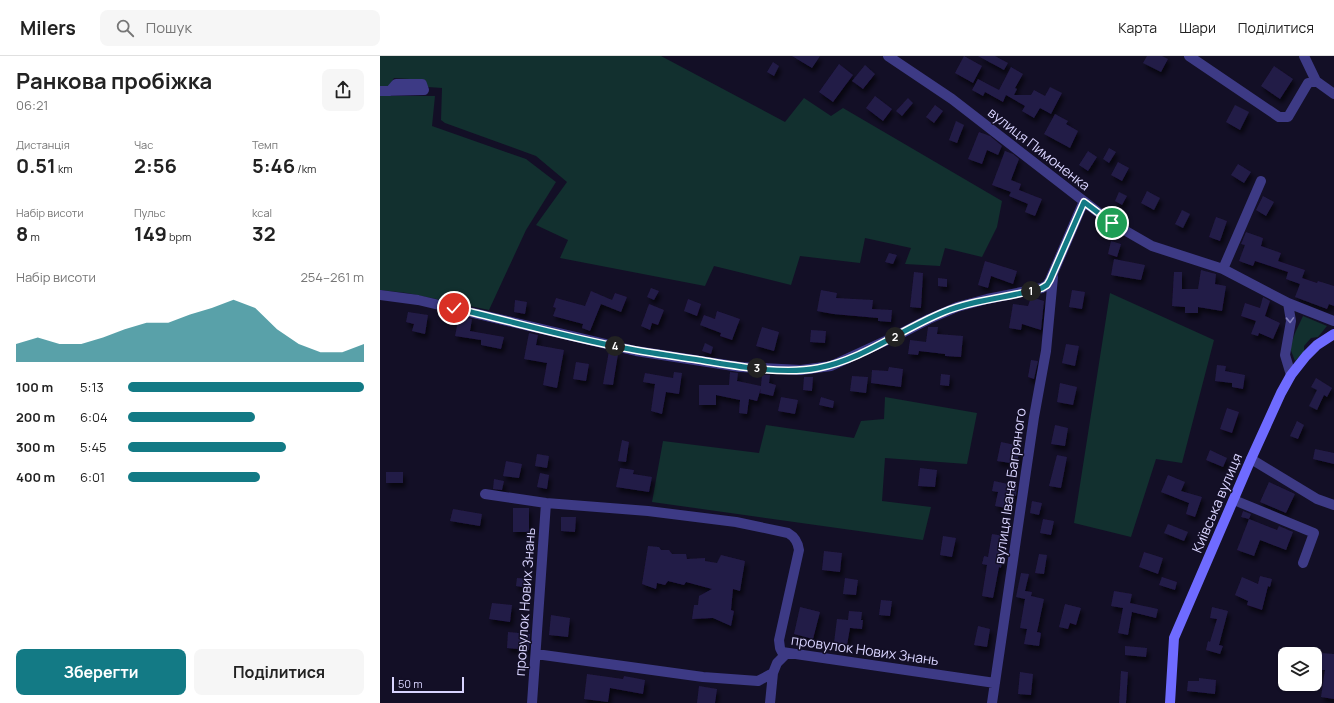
<!DOCTYPE html>
<html lang="uk">
<meta charset="utf-8">
<style>
:root{--surface:#fff;--page:#f6f6f6;--text:#222;--muted:#767676;--line:#e0e0e0;--accent:#137a85}
body{margin:0;font-family:Manrope,sans-serif;background:var(--page);color:var(--text);height:100vh;display:flex;flex-direction:column;font-size:15px;white-space:nowrap}
*{box-sizing:border-box;margin:0}
p{font-size:13px;color:var(--muted)}
.icon{flex:none;width:22px;height:22px;fill:none;stroke:currentColor;stroke-width:2;stroke-linecap:round;stroke-linejoin:round}
.map{position:relative;flex:1;overflow:hidden}
.details{display:flex;flex-direction:column;background:var(--surface);width:380px}
.details>*{flex:none}
.controls{position:absolute;left:898px;top:591px;display:grid;gap:8px}
.controls a{display:grid;place-items:center;width:44px;height:44px;border-radius:8px;background:var(--surface);box-shadow:0 1px 3px #0004;font-size:20px}
.scale{position:absolute;left:12px;bottom:10px;width:72px;box-sizing:border-box;padding-left:4px;border:2px solid #d9d4ff;border-top:0;font-size:11px;line-height:14px;white-space:nowrap;color:#d9d4ff;-webkit-text-stroke:3px #130f26;paint-order:stroke}
.pin{position:absolute;display:grid;place-items:center;width:34px;height:34px;color:#fff;margin:-17px;border:2px solid #fff;border-radius:50%;box-shadow:0 1px 4px #0007}
.km{position:absolute;width:20px;height:20px;margin:-10px;border-radius:50%;background:#222;color:#fff;font-size:11px;line-height:20px;text-align:center}
.round{display:grid;place-items:center;flex:none;width:42px;height:42px;border-radius:8px;background:var(--page)}
.summary{display:flex;align-items:center;justify-content:space-between;height:68px;padding:0 16px}
h1{font-size:22px;font-weight:700;line-height:30px}
.stats{display:grid;grid-template-columns:repeat(3,1fr);gap:6px;height:68px;padding:4px 16px}
.stats div{display:grid;align-content:center}
.stats b{font-size:20px;font-weight:700}
.stats small{font-size:11px;font-weight:400}
.stats p{font-size:11px}
.chart{height:112px;padding:8px 16px}
.chart p{display:flex;justify-content:space-between}
.chart svg{width:100%;height:72px;margin-top:4px;fill:var(--accent);opacity:.7}
.primary-button{display:flex;gap:8px;margin-top:auto;padding:8px 16px}
.primary-button a{flex:1;height:46px;border-radius:8px;background:var(--accent);color:#fff;font-size:16px;font-weight:700;line-height:46px;text-align:center}
.primary-button a+a{background:var(--page);color:var(--text)}
ul{padding:0 16px;list-style:none;font-size:13px}
li{display:grid;grid-template-columns:64px 48px 1fr;align-items:center;height:30px}
li i{height:10px;border-radius:5px;background:var(--accent)}
header{display:flex;align-items:center;gap:24px;box-sizing:border-box;height:56px;padding:0 20px;background:var(--surface);border-bottom:1px solid var(--line)}
header strong{font-size:19px}
nav{display:flex;gap:22px;margin-inline-start:auto;font-size:14px}
.search{width:280px;height:36px;background:var(--page);display:flex;align-items:center;gap:10px;box-sizing:border-box;padding:0 14px;border-radius:8px;color:var(--muted);font-size:15px}
main{display:flex;flex:1;min-height:0}
.map>svg:first-child{display:block}
.green{fill:#12302f}
.building{fill:#241b47;filter:url(#shadow)}
.lines{fill:none;stroke-linecap:round;stroke-linejoin:round}
.street{stroke:#3d3a85;stroke-width:10}
.secondary{stroke:#6f6bff;stroke-width:10}
.oneway{stroke:#837fbc}
.route-casing{stroke:#fff;stroke-width:8}
.route{stroke:#137a85;stroke-width:5}
.labels{text-anchor:middle;stroke-width:3;stroke-linejoin:round;paint-order:stroke}
.street-label{font-size:14px;fill:#d9d4ff;stroke:#130f26}
</style>
<header>
<strong>Milers</strong>
<div class="search"><svg class="icon" aria-label="search" viewBox="0 0 24 24"><circle cx="10" cy="10" r="6"/><path d="M15 15l6 6"/></svg>Пошук</div>
<nav><a>Карта</a><a>Шари</a><a>Поділитися</a></nav>
</header>
<main>
<section class="details">
<div class="summary"><div><h1>Ранкова пробіжка</h1><p>06:21</p></div><a class="round"><svg class="icon" aria-label="share" viewBox="0 0 24 24"><path d="M12 15V3M7 8l5-5 5 5M5 13v7h14v-7"/></svg></a></div>
<div class="stats">
<div><p>Дистанція</p><b>0.51<small> km</small></b></div>
<div><p>Час</p><b>2:56</b></div>
<div><p>Темп</p><b>5:46<small> /km</small></b></div>
</div>
<div class="stats">
<div><p>Набір висоти</p><b>8<small> m</small></b></div>
<div><p>Пульс</p><b>149<small> bpm</small></b></div>
<div><p>kcal</p><b>32</b></div>
</div>
<div class="chart"><p><span>Набір висоти</span>254–261 m</p>
<svg viewBox="0 0 160 44" preserveAspectRatio="none"><path d="M0 44V33L10 29L20 33L30 33L40 29L50 24L60 20L70 20L80 15L90 11L100 6L110 11L120 24L130 33L140 38L150 38L160 33V44z"/></svg>
</div>
<ul>
<li><b>100 m</b>5:13<i style="width:100%"></i></li>
<li><b>200 m</b>6:04<i style="width:54%"></i></li>
<li><b>300 m</b>5:45<i style="width:67%"></i></li>
<li><b>400 m</b>6:01<i style="width:56%"></i></li>
</ul>
<div class="primary-button"><a>Зберегти</a><a>Поділитися</a></div>
</section>
<div class="map">
<svg width="954" height="647" viewBox="0 0 954 647">
<defs>
<filter id="shadow"><feDropShadow dx="2.5" dy="4.5" stdDeviation="2" flood-color="#0009"/></filter>
</defs>
<rect width="100%" height="100%" fill="#130f26"/>
<path class="green" d="M 0,0 L 281,0 L 405,66 L 424,42 L 451,60 L 463,52 L 622,145 L 617,171 L 602,201 L 565,192 L 560,210 L 525,208 L 531,192 L 485,182 L 480,207 L 420,200 L 411,229 L 334,210 L 325,230 L 180,202 L 188,184 L 156,169 L 187,126 L 156,100 L 65,67 L 61,64 L 62,32 L 48,31 L 45,24 L 14,22 L 9,30 L 0,30 Z
M 0,40 L 55,40 L 52,70 L 146,103 L 176,126 L 146,174 L 109,254 L 27,237 L 0,234 Z
M 730,237 L 834,284 L 802,407 L 776,403 L 751,481 L 694,467 Z
M 923,260 L 947,270 L 938,281 L 931,282 L 924,290 L 924,296 L 915,305 L 910,292 L 915,277 Z
M 505,341 L 597,357 L 587,408 L 505,402 L 502,445 L 551,451 L 543,484 L 272,446 L 283,385 L 379,397 L 386,369 L 474,382 L 481,365 L 504,363 Z"/>
<path class="building" d="M 412,0 L 440,0 L 432,12 Z
M 584,0 L 602,10 L 593,27 L 575,17 Z
M 598,0 L 615,0 L 628,7 L 624,14 Z
M 767,0 L 782,0 L 788,3 L 781,16 L 763,7 Z
M 393,6 L 399,10 L 394,20 L 387,16 Z
M 459,8 L 473,19 L 453,46 L 439,36 Z
M 485,9 L 495,18 L 483,33 L 472,25 Z
M 894,10 L 913,23 L 900,43 L 881,30 Z
M 631,11 L 643,18 L 635,32 L 637,33 L 634,39 L 651,39 L 654,34 L 665,40 L 670,31 L 682,37 L 671,58 L 660,52 L 654,62 L 642,55 L 645,50 L 626,39 L 623,46 L 605,36 L 603,40 L 592,34 L 598,23 L 619,34 Z
M 495,40 L 512,53 L 503,65 L 486,52 Z
M 528,42 L 533,47 L 522,60 L 516,55 Z
M 555,49 L 563,55 L 554,67 L 546,61 Z
M 855,49 L 869,56 L 860,74 L 846,66 Z
M 675,58 L 688,65 L 686,68 L 698,75 L 690,92 L 664,78 Z
M 576,65 L 584,69 L 577,87 L 569,84 Z
M 599,76 L 610,80 L 622,90 L 618,99 L 607,94 L 602,108 L 588,103 Z
M 729,92 L 736,96 L 729,107 L 723,103 Z
M 625,95 L 633,98 L 639,103 L 631,124 L 641,128 L 639,134 L 662,143 L 655,160 L 645,156 L 648,148 L 629,140 L 631,136 L 612,129 Z
M 708,95 L 717,101 L 708,115 L 699,109 Z
M 738,106 L 749,112 L 742,125 L 731,119 Z
M 858,108 L 871,116 L 864,127 L 851,119 Z
M 767,135 L 780,142 L 774,154 L 761,147 Z
M 739,136 L 747,140 L 742,149 L 735,145 Z
M 883,140 L 894,146 L 886,160 L 876,154 Z
M 802,154 L 810,158 L 803,172 L 795,168 Z
M 836,161 L 847,165 L 840,185 L 829,181 Z
M 866,176 L 883,182 L 881,190 L 901,197 L 898,205 L 925,214 L 922,222 L 937,227 L 938,225 L 954,230 L 954,250 L 949,248 L 947,253 L 915,241 L 920,228 L 906,223 L 908,216 L 875,205 L 873,210 L 859,205 L 865,189 L 861,188 Z
M 731,185 L 741,188 L 737,201 L 728,198 Z
M 509,197 L 517,199 L 513,208 L 505,206 Z
M 734,203 L 765,209 L 761,224 L 731,219 Z
M 605,205 L 637,215 L 633,228 L 611,220 L 608,232 L 598,229 Z
M 821,214 L 836,218 L 835,228 L 846,230 L 842,255 L 818,251 L 818,257 L 805,257 L 805,251 L 792,250 L 794,216 L 802,216 L 802,233 L 818,233 Z
M 534,216 L 543,217 L 541,252 L 530,251 Z
M 558,222 L 567,223 L 567,231 L 558,230 Z
M 271,232 L 279,235 L 274,244 L 267,241 Z
M 441,234 L 457,237 L 456,242 L 493,244 L 492,253 L 512,254 L 511,266 L 498,265 L 498,262 L 453,258 L 437,255 Z
M 692,234 L 705,236 L 702,253 L 689,251 Z
M 211,235 L 232,244 L 235,237 L 247,241 L 241,256 L 221,248 L 210,275 L 202,272 L 203,268 L 173,260 L 176,252 L 173,251 L 176,242 L 205,250 Z
M 651,241 L 664,245 L 661,274 L 642,268 L 641,274 L 629,272 L 633,248 L 648,250 Z
M 883,241 L 890,245 L 885,260 L 900,267 L 893,283 L 879,277 L 878,280 L 871,278 L 876,265 L 861,260 L 865,247 L 880,252 Z
M 308,243 L 321,248 L 317,260 L 304,255 Z
M 135,244 L 147,246 L 145,258 L 134,256 Z
M 269,248 L 284,254 L 278,269 L 272,267 L 270,274 L 261,270 Z
M 337,255 L 360,263 L 352,284 L 340,280 L 341,277 L 320,269 L 324,259 L 335,263 Z
M 28,256 L 48,259 L 45,278 L 32,275 L 34,268 L 26,266 Z
M 79,260 L 92,263 L 90,275 L 124,281 L 121,293 L 101,289 L 101,284 L 75,280 Z
M 382,271 L 399,276 L 394,295 L 376,290 Z
M 548,271 L 558,271 L 557,278 L 583,280 L 581,301 L 565,300 L 565,298 L 539,295 L 538,299 L 528,298 L 530,284 L 546,286 Z
M 431,274 L 446,275 L 445,287 L 430,286 Z
M 149,277 L 158,279 L 156,289 L 184,294 L 177,332 L 163,329 L 167,307 L 144,303 Z
M 325,287 L 333,291 L 331,298 L 322,295 Z
M 686,288 L 699,290 L 695,310 L 682,307 Z
M 229,295 L 238,298 L 233,329 L 223,328 Z
M 651,304 L 658,305 L 654,323 L 648,321 Z
M 196,306 L 209,308 L 206,325 L 193,323 Z
M 837,309 L 846,310 L 845,315 L 865,319 L 863,333 L 852,331 L 852,327 L 835,325 Z
M 509,311 L 523,313 L 521,331 L 491,327 L 492,314 L 508,315 Z
M 294,316 L 302,317 L 299,338 L 286,336 L 282,358 L 271,355 L 275,328 L 263,326 L 265,317 L 293,322 Z
M 350,316 L 358,317 L 357,325 L 381,330 L 382,319 L 390,319 L 389,327 L 396,329 L 393,340 L 380,337 L 381,332 L 377,345 L 369,343 L 367,358 L 359,357 L 360,344 L 336,339 L 336,349 L 319,349 L 319,329 L 349,329 Z
M 561,318 L 570,319 L 569,330 L 560,329 Z
M 472,320 L 488,321 L 486,337 L 470,335 Z
M 424,321 L 433,321 L 432,335 L 423,334 Z
M 936,322 L 952,332 L 947,341 L 944,339 L 937,354 L 929,350 L 937,334 L 931,331 Z
M 680,327 L 697,331 L 693,349 L 677,346 Z
M 401,341 L 418,344 L 415,358 L 398,355 Z
M 441,341 L 454,345 L 453,352 L 439,349 Z
M 847,352 L 859,356 L 852,377 L 840,373 Z
M 917,365 L 924,369 L 918,383 L 910,380 Z
M 675,369 L 688,372 L 685,390 L 671,388 Z
M 242,384 L 249,386 L 246,406 L 238,405 Z
M 621,386 L 640,390 L 637,408 L 617,405 Z
M 935,393 L 954,397 L 954,408 L 933,403 Z
M 830,394 L 847,402 L 843,411 L 826,404 Z
M 157,398 L 169,400 L 167,412 L 155,410 Z
M 677,399 L 687,401 L 681,432 L 669,430 Z
M 126,405 L 142,408 L 139,422 L 123,420 Z
M 240,412 L 254,414 L 253,418 L 272,421 L 269,436 L 236,431 Z
M 540,412 L 557,414 L 555,431 L 538,430 Z
M 6,416 L 23,416 L 23,427 L 6,427 Z
M 160,417 L 169,419 L 167,433 L 157,431 Z
M 788,419 L 805,426 L 801,435 L 822,441 L 815,461 L 806,458 L 809,447 L 781,436 Z
M 114,423 L 124,425 L 122,434 L 113,433 Z
M 614,425 L 637,430 L 636,440 L 629,439 L 626,452 L 615,450 L 618,436 L 612,435 Z
M 889,426 L 915,438 L 906,457 L 880,446 Z
M 652,445 L 662,447 L 659,459 L 650,457 Z
M 133,452 L 149,452 L 149,476 L 133,476 Z
M 73,453 L 102,458 L 100,470 L 70,465 Z
M 863,455 L 871,458 L 869,463 L 861,461 Z
M 181,461 L 196,461 L 195,476 L 181,475 Z
M 663,463 L 674,465 L 671,479 L 660,477 Z
M 869,463 L 897,474 L 899,470 L 913,476 L 906,494 L 880,484 L 874,500 L 857,494 Z
M 788,468 L 808,476 L 804,485 L 784,477 Z
M 612,478 L 624,480 L 620,503 L 622,504 L 621,512 L 619,511 L 613,542 L 602,540 L 607,509 L 602,508 L 604,500 L 608,501 Z
M 563,480 L 576,482 L 572,501 L 560,499 Z
M 268,490 L 279,491 L 281,494 L 289,494 L 292,498 L 306,498 L 307,503 L 325,502 L 325,505 L 337,507 L 341,499 L 365,505 L 360,535 L 353,533 L 351,554 L 354,555 L 351,570 L 333,562 L 312,563 L 314,549 L 318,549 L 319,540 L 332,533 L 306,526 L 304,529 L 288,525 L 285,529 L 277,527 L 276,533 L 262,528 Z
M 444,495 L 462,497 L 460,516 L 442,514 Z
M 764,496 L 783,502 L 778,518 L 759,511 Z
M 659,498 L 667,499 L 664,518 L 655,517 Z
M 641,517 L 649,518 L 645,535 L 652,536 L 651,540 L 664,543 L 657,576 L 661,577 L 659,590 L 644,588 L 647,573 L 640,572 L 645,543 L 636,541 Z
M 880,520 L 892,523 L 890,531 L 888,530 L 882,554 L 867,549 L 868,545 L 855,539 L 862,521 L 878,528 Z
M 782,521 L 797,526 L 795,534 L 779,529 Z
M 137,522 L 150,523 L 149,532 L 136,530 Z
M 465,522 L 478,524 L 476,539 L 463,538 Z
M 734,535 L 752,538 L 750,547 L 778,553 L 776,562 L 752,556 L 748,579 L 738,577 L 743,552 L 731,550 Z
M 501,544 L 512,545 L 510,560 L 499,559 Z
M 112,547 L 132,549 L 130,566 L 109,563 Z
M 685,548 L 701,552 L 696,569 L 690,567 L 688,573 L 679,571 Z
M 420,551 L 440,556 L 433,583 L 414,578 Z
M 832,551 L 848,555 L 839,589 L 843,590 L 840,598 L 826,594 L 828,585 L 830,586 L 837,563 L 830,562 Z
M 469,555 L 482,556 L 481,564 L 483,564 L 482,573 L 470,572 L 467,589 L 454,587 L 457,563 L 468,564 Z
M 171,559 L 190,562 L 188,581 L 169,579 Z
M 598,570 L 610,573 L 607,591 L 594,589 Z
M 128,576 L 150,578 L 149,594 L 127,592 Z
M 745,590 L 767,592 L 766,601 L 745,599 Z
M 941,597 L 954,598 L 954,643 L 941,641 L 945,614 L 941,614 Z
M 741,615 L 748,616 L 746,647 L 739,647 Z
M 640,616 L 653,618 L 651,639 L 638,638 Z
M 207,618 L 243,623 L 244,620 L 265,624 L 263,638 L 230,632 L 228,646 L 204,643 Z
M 819,622 L 836,624 L 835,638 L 807,635 L 808,625 L 819,625 Z
M 319,630 L 337,633 L 335,647 L 317,647 Z"/>
<g class="lines">
<path class="street" d="M 508,0 L 572,43 L 732,167 L 772,190 L 843,213 L 908,247
M 809,0 L 899,61 L 908,61 L 928,27 L 936,25 L 954,38
M 924,0 L 936,25
M 0,35 L 44,34 L 42,28 L 16,28 L 10,35
M 843,213 L 881,125
M 0,239 L 38,244 L 256,295 L 360,311 L 421,314 L 451,310 L 514,281 L 549,263 L 577,251 L 607,243 L 662,232 L 667,229 L 670,224 L 704,145
M 911,319 L 905,299 L 911,265 L 908,247 L 954,265
M 871,403 L 937,443 L 954,449
M 105,438 L 166,447 L 268,455 L 356,466 L 408,477 C 415,481 418,486 419,494 L 399,584 L 400,592 L 402,596 L 615,627
M 854,444 L 934,477 L 923,507
M 156,598 L 323,621 L 378,625 L 393,617 L 397,607 L 406,598
M 152,647 L 166,447
M 390,647 L 393,617
M 612,647 L 654,361 L 666,295 L 673,221"/>
<path class="secondary" d="M 790,647 L 794,582 L 871,403 L 901,337 L 911,319 L 926,300 L 937,289 L 954,278"/>
</g>
<defs><path id="oneway-chevron" d="M-2-3.5L2.5 0L-2 3.5" fill="none" stroke-width="1.6" stroke-linecap="round" stroke-linejoin="round"/></defs>
<use class="oneway" href="#oneway-chevron" transform="translate(910 264) rotate(88)"/>
<g class="lines">
<g class="route-casing">
<path id="route" d="M 74,252 C 130,265 186,281 244,292 C 269,297 294,300 319,304 C 356,310 402,319 438,312 C 482,304 522,273 564,256 C 595,243 629,242 662,232 L 667,229 L 670,224 L 704,146 L 732,167"/>
</g>
<use href="#route" class="route"/>
</g>
<g class="labels">
<g class="street-label">
<text transform="translate(659 93) rotate(38)" y="5">вулиця Пимоненка</text>
<text transform="translate(630 430) rotate(-82)" y="5">вулиця Івана Багряного</text>
<text transform="translate(837 447) rotate(-67)" y="5">Київська вулиця</text>
<text transform="translate(145 546) rotate(-86)" y="5">провулок Нових Знань</text>
<text transform="translate(485 594) rotate(8)" y="5">провулок Нових Знань</text>
</g>
</g>
</svg>
<div class="controls">
<a><svg class="icon" aria-label="layers" viewBox="0 0 24 24"><path d="M12 4l9 5-9 5-9-5zM3 14l9 5 9-5"/></svg></a>
</div>
<div class="scale">50 m</div>
<div class="pin" style="left:732px;top:167px;background:#1e9e55"><svg class="icon" aria-label="arrive" viewBox="0 0 24 24"><path d="M6 21V4h12l-3 4 3 4H6"/></svg></div>
<div class="pin" style="left:74px;top:252px;background:#d93025"><svg class="icon" aria-label="check" viewBox="0 0 24 24"><path d="M5 12l5 5 9-10"/></svg></div>
<b class="km" style="left:651px;top:235px">1</b>
<b class="km" style="left:515px;top:281px">2</b>
<b class="km" style="left:377px;top:312px">3</b>
<b class="km" style="left:235px;top:290px">4</b>
</div>
</main>
